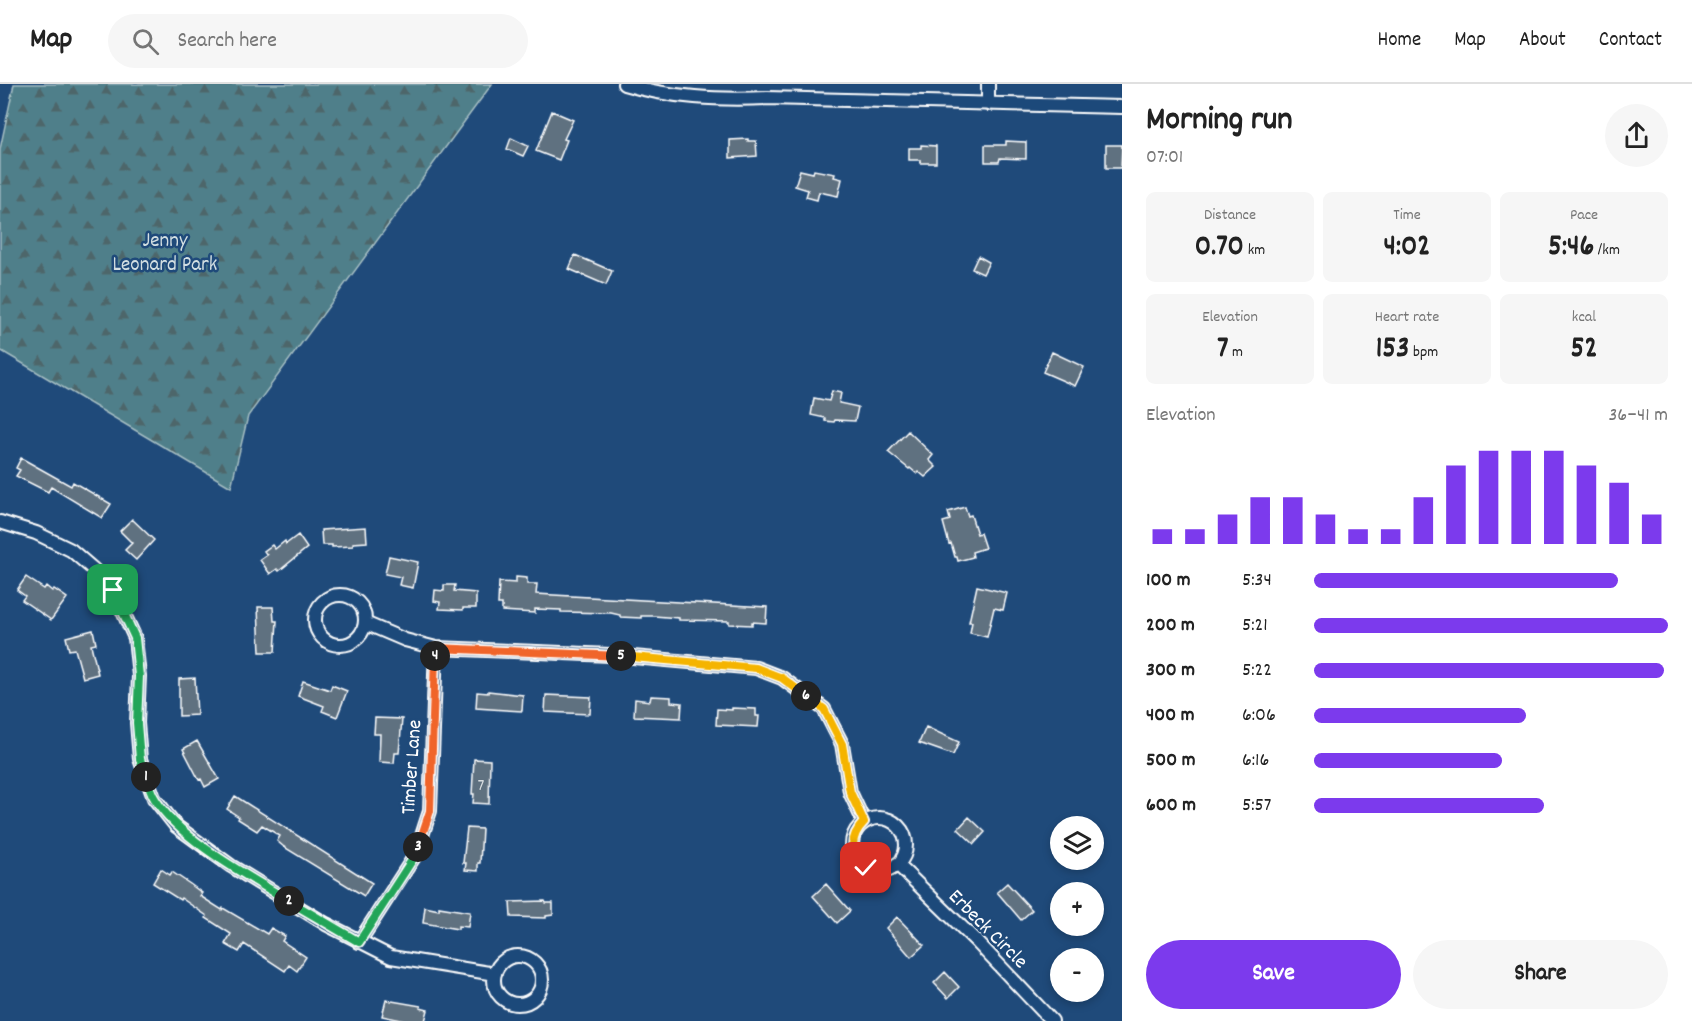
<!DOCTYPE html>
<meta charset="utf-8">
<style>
:root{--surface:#fff;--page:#f6f6f6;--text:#222;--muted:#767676;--line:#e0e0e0;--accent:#7c3aed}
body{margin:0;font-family:Dekko,sans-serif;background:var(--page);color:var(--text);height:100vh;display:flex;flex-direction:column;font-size:22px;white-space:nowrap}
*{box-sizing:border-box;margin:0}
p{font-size:20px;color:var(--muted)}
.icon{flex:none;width:33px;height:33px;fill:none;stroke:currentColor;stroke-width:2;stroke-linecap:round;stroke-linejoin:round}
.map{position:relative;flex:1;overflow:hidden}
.drawer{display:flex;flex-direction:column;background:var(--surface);width:570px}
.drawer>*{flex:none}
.controls{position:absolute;left:1050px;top:732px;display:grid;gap:12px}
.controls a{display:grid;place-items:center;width:54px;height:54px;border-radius:50%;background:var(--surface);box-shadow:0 3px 9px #0003;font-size:30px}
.pin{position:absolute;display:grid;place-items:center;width:51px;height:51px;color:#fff;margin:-26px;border-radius:12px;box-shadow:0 3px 9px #0006}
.km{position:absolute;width:30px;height:30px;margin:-15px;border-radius:50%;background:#222;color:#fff;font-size:16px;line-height:30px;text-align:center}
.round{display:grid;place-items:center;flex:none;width:63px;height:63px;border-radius:32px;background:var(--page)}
.headline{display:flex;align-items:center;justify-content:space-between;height:102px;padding:0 24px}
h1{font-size:33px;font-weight:700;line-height:45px}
.metrics{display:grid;grid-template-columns:repeat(3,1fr);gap:9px;height:102px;padding:6px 24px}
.metrics div{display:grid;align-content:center;border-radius:9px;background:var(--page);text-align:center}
.metrics b{font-size:30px;font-weight:700}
.metrics small{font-size:16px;font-weight:400}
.metrics p{font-size:16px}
.chart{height:168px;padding:12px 24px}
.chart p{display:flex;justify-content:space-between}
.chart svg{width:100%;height:108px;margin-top:6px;stroke:var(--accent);stroke-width:6}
.action{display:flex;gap:12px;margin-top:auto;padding:12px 24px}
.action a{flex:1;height:69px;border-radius:36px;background:var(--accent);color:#fff;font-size:24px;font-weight:700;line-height:69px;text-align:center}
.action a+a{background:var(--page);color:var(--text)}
ul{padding:0 24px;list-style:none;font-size:20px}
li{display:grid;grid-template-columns:96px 72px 1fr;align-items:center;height:45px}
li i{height:15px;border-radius:8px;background:var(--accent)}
header{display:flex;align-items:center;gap:36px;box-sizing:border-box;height:84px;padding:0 30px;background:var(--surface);border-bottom:2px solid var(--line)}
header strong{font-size:28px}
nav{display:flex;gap:33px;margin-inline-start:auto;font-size:21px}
.search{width:420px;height:54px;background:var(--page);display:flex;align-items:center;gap:15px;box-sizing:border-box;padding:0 21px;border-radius:33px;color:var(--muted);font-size:22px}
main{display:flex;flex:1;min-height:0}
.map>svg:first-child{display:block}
.forest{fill:url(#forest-firs);stroke:#a7bfc4;stroke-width:1.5}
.building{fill:#5f7180;stroke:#fff;stroke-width:1.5}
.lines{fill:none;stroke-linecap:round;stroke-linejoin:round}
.street-casing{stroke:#fff;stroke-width:16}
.street{stroke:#1f4a7a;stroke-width:12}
.split-1-casing{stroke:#fff;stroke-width:12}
.split-2-casing{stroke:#fff;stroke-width:12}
.split-3-casing{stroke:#fff;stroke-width:12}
.split-4-casing{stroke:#fff;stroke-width:12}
.split-5-casing{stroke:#fff;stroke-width:12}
.split-6-casing{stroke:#fff;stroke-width:12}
.split-7-casing{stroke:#fff;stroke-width:12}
.split-1{stroke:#22a559;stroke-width:8}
.split-2{stroke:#22a559;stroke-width:8}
.split-3{stroke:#22a559;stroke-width:8}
.split-4{stroke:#f0652b;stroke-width:8}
.split-5{stroke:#f0652b;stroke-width:8}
.split-6{stroke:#f5b400;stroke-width:8}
.split-7{stroke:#f5b400;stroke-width:8}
.labels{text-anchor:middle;stroke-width:5;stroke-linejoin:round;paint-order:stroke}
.number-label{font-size:18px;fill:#d7dcdf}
.park-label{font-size:21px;fill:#d3dfe2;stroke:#1f4a7a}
.street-label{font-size:21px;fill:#fff;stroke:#1f4a7a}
</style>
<header>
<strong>Map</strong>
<div class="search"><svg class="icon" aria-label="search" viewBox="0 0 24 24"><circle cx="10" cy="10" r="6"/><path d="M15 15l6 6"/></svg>Search here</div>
<nav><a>Home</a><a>Map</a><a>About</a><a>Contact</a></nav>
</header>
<main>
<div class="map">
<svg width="1122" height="937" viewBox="0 0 1122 937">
<defs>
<pattern id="forest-firs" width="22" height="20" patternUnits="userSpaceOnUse" patternTransform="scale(1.5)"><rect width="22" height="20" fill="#4f7f8a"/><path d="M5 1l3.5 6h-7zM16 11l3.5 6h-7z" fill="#4e666b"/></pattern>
</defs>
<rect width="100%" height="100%" fill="#1f4a7a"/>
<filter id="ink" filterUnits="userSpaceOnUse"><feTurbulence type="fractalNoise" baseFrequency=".0167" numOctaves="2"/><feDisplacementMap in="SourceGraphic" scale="12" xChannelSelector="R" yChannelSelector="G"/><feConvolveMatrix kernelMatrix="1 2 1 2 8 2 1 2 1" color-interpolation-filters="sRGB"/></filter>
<g filter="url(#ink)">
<path class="forest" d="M 14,0 L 492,0 L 248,332 L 231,403 L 0,266 L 0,65 Z"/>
<path class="building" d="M 552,27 L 573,36 L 564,55 L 567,56 L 559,76 L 536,67 Z
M 511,54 L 528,62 L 523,72 L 507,65 Z
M 748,55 L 748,57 L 756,57 L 757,72 L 730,74 L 730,56 Z
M 1006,57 L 1026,58 L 1026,75 L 1000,74 L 999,78 L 985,78 L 985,61 L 1006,61 Z
M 921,61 L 936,62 L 936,79 L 920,79 L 920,76 L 909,76 L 909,64 L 921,64 Z
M 1106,61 L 1122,61 L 1121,84 L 1106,84 Z
M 800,86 L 813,89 L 814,86 L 835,90 L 834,93 L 842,95 L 838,112 L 819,108 L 817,116 L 806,113 L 808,106 L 795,102 Z
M 575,171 L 612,187 L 606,201 L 569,185 Z
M 978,172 L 989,178 L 983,190 L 972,185 Z
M 1052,268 L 1084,283 L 1075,302 L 1043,288 Z
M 832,307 L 841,309 L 839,319 L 858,323 L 855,337 L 835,336 L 834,338 L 825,337 L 825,334 L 811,331 L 814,314 L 829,317 Z
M 908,347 L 933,371 L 929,376 L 936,383 L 925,393 L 919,388 L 917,390 L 910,384 L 909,385 L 888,368 Z
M 21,374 L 71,402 L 73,398 L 111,420 L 102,434 L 51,403 L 48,408 L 16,392 L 20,386 L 16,384 Z
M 965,423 L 968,432 L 971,431 L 977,450 L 980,449 L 985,464 L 972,468 L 973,473 L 958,477 L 957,473 L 955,473 L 951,459 L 949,460 L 943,438 L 950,436 L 948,428 Z
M 132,435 L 154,456 L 136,476 L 125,466 L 132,459 L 120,447 Z
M 366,443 L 367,458 L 353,459 L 353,462 L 332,463 L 332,461 L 322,461 L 321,446 Z
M 298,451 L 307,464 L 279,487 L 277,485 L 270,490 L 260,476 L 267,471 L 264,467 L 272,461 L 275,465 L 285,457 L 286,460 Z
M 389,472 L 418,478 L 413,504 L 399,501 L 401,493 L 385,490 Z
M 26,493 L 44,505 L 46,502 L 52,507 L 54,505 L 67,514 L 51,536 L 22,516 L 25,512 L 17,506 Z
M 516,493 L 527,494 L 527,500 L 537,500 L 536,510 L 767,523 L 766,539 L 752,538 L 752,541 L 729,540 L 729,537 L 679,536 L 679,534 L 654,532 L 641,532 L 641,534 L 620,533 L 620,531 L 611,529 L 561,528 L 561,526 L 535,525 L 535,529 L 502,527 L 502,520 L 498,520 L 499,498 L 516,499 Z
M 444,501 L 455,501 L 454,507 L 476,509 L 476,524 L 463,524 L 463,526 L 439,525 L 440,518 L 434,517 L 435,506 L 444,507 Z
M 977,502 L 1007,509 L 1003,526 L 994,524 L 987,553 L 970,549 L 972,538 L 969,538 Z
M 258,523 L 273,523 L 274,537 L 277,537 L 275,568 L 260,568 Z
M 93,546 L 96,560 L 91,561 L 98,590 L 83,594 L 75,565 L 69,566 L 66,553 Z
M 195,594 L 197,631 L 179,632 L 179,595 Z
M 303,597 L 330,606 L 332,601 L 347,607 L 337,633 L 322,627 L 324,622 L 298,612 Z
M 488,607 L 523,611 L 522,627 L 476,624 L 477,608 L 488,609 Z
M 546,611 L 591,613 L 590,630 L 545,628 Z
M 651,612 L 671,613 L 671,618 L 682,619 L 681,634 L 634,632 L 635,615 L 650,617 Z
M 732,624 L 756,625 L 756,632 L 759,632 L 758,643 L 716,641 L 717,625 L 732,626 Z
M 375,634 L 402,635 L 399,669 L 395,669 L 394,679 L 379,678 L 380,650 L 374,650 Z
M 926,643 L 959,658 L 953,671 L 919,659 Z
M 197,657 L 219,695 L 205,703 L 201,695 L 199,696 L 183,665 Z
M 474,675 L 490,676 L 489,720 L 473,719 L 474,710 L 472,710 Z
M 235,712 L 372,799 L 364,812 L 284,763 L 277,757 L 280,752 L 262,741 L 257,747 L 238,735 L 239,733 L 227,725 Z
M 969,733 L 985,748 L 974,760 L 958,745 Z
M 467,744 L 482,745 L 480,779 L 478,779 L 478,787 L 465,786 L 466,779 L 463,779 Z
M 161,785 L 170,791 L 172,788 L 190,800 L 202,809 L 200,812 L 222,826 L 223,824 L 267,850 L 271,844 L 285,852 L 282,857 L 306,873 L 297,887 L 289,881 L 285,887 L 244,860 L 239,868 L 225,860 L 231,850 L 206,834 L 207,832 L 181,814 L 180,816 L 153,799 Z
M 1007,799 L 1032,826 L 1021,836 L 997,808 Z
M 826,800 L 850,827 L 837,839 L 813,812 Z
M 545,817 L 546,819 L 553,819 L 553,831 L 546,832 L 546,834 L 511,833 L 510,818 Z
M 425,823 L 439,826 L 439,823 L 470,828 L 468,843 L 458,842 L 458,845 L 423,839 Z
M 897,833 L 924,861 L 911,873 L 886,844 Z
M 945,888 L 959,903 L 948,914 L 934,899 Z
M 386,916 L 421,922 L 420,924 L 428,926 L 425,937 L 406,937 L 382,932 Z"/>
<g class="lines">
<g class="street-casing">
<path id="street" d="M 624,0 C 671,14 718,16 767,14 L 1122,23
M 988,20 L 988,0
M 0,438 L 36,449 L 71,466 L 93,485 L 113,506 L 135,554 L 139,592 L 137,639 L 140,675 L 154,714 L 176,742 L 231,782 L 326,840 L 391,873 L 495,890
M315 536a25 25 0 1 1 50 0a25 25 0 1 1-50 0Z
M 365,539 L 405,556 L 436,564 L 611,571 L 756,584 L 782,594 L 824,625 L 842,660 L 850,708 L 864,738
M852 761a27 27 0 1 1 54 0a27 27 0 1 1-54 0Z
M 897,780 L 978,859 L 1052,937
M 359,858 L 416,770 L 430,727 L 436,564
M494 896a24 24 0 1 1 48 0a24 24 0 1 1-48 0Z"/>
</g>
<use href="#street" class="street"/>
</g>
</g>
<g class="lines" filter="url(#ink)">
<g class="split-1-casing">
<path id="split-1" d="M 113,506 L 135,554 L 139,592 L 137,639 L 140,675 L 146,693"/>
</g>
<g class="split-2-casing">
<path id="split-2" d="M 146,693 C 149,701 151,709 155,715 C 180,756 248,792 289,817"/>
</g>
<g class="split-3-casing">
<path id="split-3" d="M 289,817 L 359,858 L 416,770 L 418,763"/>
</g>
<g class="split-4-casing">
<path id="split-4" d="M 418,763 L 430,727 L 435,572"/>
</g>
<g class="split-5-casing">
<path id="split-5" d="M 435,572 L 436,564 L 621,572"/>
</g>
<g class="split-6-casing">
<path id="split-6" d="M 621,572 L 756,584 L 782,594 L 806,612"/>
</g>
<g class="split-7-casing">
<path id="split-7" d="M 806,612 L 824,625 L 842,660 L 850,708 L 864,738 C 850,752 848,772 866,784"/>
</g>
<use href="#split-1" class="split-1"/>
<use href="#split-2" class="split-2"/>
<use href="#split-3" class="split-3"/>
<use href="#split-4" class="split-4"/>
<use href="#split-5" class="split-5"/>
<use href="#split-6" class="split-6"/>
<use href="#split-7" class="split-7"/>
</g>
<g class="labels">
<g class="number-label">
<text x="481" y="706">7</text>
</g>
<g class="park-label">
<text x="165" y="162">Jenny<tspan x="165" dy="24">Leonard Park</tspan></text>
</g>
<g class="street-label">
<text transform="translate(410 683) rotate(-86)" y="7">Timber Lane</text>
<text transform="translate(989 844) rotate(45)" y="7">Erbeck Circle</text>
</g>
</g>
</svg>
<div class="controls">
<a><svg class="icon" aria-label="layers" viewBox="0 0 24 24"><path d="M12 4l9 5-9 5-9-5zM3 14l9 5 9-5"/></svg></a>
<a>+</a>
<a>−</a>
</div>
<div class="pin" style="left:113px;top:506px;background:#1e9e55"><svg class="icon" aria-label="arrive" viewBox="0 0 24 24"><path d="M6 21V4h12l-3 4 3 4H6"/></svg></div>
<div class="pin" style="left:866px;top:784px;background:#d93025"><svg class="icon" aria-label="check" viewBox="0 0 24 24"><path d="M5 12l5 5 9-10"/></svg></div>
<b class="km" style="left:146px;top:693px">1</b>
<b class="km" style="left:289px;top:817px">2</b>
<b class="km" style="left:418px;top:763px">3</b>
<b class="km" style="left:435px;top:572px">4</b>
<b class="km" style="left:621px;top:572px">5</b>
<b class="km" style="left:806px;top:612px">6</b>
</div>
<section class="drawer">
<div class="headline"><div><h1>Morning run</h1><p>07:01</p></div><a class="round"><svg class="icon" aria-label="share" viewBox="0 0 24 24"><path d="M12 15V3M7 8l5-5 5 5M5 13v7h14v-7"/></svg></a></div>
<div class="metrics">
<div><p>Distance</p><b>0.70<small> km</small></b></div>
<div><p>Time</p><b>4:02</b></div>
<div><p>Pace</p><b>5:46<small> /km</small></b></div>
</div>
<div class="metrics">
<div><p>Elevation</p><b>7<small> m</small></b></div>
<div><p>Heart rate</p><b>153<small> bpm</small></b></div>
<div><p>kcal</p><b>52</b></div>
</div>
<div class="chart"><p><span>Elevation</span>36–41 m</p>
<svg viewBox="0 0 160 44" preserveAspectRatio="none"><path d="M5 44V38M15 44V38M25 44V32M35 44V25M45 44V25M55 44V32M65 44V38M75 44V38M85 44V25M95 44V12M105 44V6M115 44V6M125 44V6M135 44V12M145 44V19M155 44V32"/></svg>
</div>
<ul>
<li><b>100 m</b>5:34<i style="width:86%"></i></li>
<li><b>200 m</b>5:21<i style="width:100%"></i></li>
<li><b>300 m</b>5:22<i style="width:99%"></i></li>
<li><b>400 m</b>6:06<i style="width:60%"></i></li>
<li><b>500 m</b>6:16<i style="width:53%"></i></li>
<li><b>600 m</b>5:57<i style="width:65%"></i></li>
</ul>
<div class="action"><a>Save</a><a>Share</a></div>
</section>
</main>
